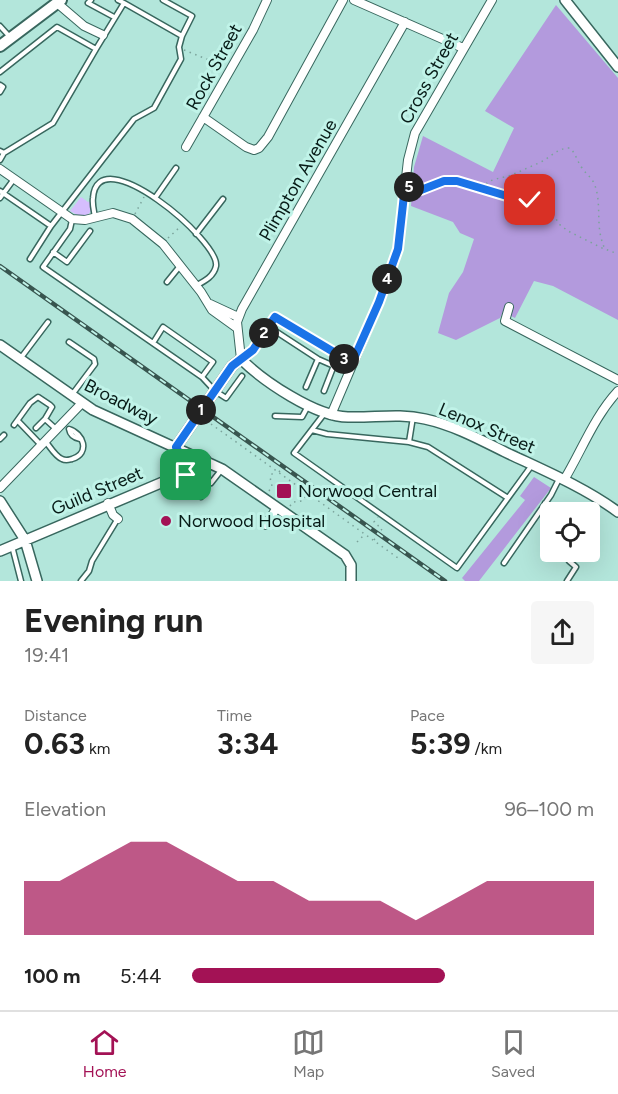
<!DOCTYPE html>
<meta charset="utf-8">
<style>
:root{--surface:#fff;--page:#f6f6f6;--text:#222;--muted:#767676;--line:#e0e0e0;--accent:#a31255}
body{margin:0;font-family:Figtree,sans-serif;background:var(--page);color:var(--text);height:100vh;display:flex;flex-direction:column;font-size:22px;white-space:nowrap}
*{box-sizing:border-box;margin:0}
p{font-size:20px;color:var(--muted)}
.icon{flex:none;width:33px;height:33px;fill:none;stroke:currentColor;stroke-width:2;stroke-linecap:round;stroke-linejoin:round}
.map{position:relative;height:581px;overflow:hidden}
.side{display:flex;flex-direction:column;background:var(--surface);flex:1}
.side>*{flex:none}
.controls{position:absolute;left:540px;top:502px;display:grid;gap:12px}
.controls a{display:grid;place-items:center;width:60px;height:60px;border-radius:6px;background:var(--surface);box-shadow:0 6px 24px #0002;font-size:30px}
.pin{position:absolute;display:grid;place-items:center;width:51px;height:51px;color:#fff;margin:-26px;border-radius:12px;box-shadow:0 3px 9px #0006}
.km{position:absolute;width:30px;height:30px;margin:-15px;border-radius:50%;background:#222;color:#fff;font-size:16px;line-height:30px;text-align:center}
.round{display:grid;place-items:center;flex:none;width:63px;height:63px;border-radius:6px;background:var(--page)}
.head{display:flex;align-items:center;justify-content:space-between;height:102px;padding:0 24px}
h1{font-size:33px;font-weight:700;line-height:45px}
.metrics{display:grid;grid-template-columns:repeat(3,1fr);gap:9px;height:102px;padding:6px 24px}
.metrics div{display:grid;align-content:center}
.metrics b{font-size:30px;font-weight:700}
.metrics small{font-size:16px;font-weight:400}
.metrics p{font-size:16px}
.chart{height:168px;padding:12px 24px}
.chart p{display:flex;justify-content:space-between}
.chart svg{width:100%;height:108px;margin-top:6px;fill:var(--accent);opacity:.7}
ul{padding:0 24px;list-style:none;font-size:20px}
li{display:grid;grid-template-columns:96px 72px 1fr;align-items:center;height:45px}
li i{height:15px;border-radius:8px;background:var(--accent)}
.menu{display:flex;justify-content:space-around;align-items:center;height:84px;border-top:2px solid var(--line);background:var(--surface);font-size:16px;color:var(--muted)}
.menu a{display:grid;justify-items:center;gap:3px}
.menu .active{color:var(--accent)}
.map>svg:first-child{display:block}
.green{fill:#d5befe}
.forest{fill:#b39add}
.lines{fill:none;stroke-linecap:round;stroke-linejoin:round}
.service-casing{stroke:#38675e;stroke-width:7}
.minor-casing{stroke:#38675e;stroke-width:10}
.tertiary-casing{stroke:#38675e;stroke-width:12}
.secondary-casing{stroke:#38675e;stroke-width:14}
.path{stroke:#7ba39b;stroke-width:1.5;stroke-dasharray:1.5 4.5;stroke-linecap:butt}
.service{stroke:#fff;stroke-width:4}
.minor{stroke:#fff;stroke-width:8}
.tertiary{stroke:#fff;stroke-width:9}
.secondary{stroke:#fff;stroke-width:10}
.rail-casing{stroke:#38554f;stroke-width:4.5}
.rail{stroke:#c0f3e8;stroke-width:2;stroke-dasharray:7;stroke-linecap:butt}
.route-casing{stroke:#fff;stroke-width:12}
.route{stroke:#1a73e8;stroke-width:8}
.poi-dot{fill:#a31255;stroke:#c0f3e8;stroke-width:2}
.labels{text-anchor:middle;stroke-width:6;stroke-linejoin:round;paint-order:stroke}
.street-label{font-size:18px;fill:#071b17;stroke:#c0f3e8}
.poi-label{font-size:18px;fill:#071b17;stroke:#c0f3e8;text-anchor:start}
</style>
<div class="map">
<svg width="618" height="581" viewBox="0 0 618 581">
<rect width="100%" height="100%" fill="#b3e6db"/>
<path class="green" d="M 81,197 L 88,202 L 90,201 L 91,211 L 87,216 L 79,216 L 70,211 Z"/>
<path class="forest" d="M 556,5 L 618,78 L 618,320 L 553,286 L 534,281 L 515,318 L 503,312 L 500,318 L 456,340 L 438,333 L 449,293 L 463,272 L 474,239 L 460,233 L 453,222 L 411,206 L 414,167 L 423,136 L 493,172 L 514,128 L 485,111 Z
M 534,477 L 551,488 L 479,581 L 465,581 L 462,578 L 525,500 L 520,496 Z"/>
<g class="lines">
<g class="service-casing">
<path id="service" d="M 91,0 L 88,3 L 114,17
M 118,0 L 124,3
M 0,26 L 10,37
M 0,72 L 57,27 L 96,49 L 124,3 L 182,36 L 192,16 L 163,0
M 0,85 L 3,87 L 0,92
M 0,151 L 4,153 L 53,123 L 96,49
M 0,160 L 4,153
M 0,191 L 51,226
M 0,198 L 14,179
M 155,198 L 176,168
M 95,217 C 94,211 92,204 93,198 C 97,137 220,241 216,266 C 214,276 205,281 197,285
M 72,220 L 70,229 L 43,267 L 202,377 L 215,391 L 226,398 L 242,376
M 196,234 L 223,199
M 53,252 L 67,262 L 90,231
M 30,259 L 51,226 L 134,119 L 154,108 L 181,59 L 179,47 L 182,36
M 167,282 L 180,266
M 269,327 L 318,359 L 334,366
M 69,342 L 94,359 L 95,364 L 71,396
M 153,343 L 163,327 L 213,362 L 202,377
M 338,355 L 352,363
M 242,358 L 253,350 L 275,317 L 338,355 L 324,391
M 20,359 L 48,322
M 306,387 L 318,359
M 324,414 L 294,453 L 457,568 L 532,465
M 275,416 L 302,417 L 308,406
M 413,417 L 409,442 L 428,447 L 508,498
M 18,421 L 41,445
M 14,425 L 30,403 L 38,397 L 50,405 L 52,407 L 45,419 L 56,429
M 36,428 L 45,419
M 312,430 L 327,434 L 409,442
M 0,439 L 4,435
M 46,442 C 50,447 56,457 62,459 C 66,461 68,460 72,459 C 91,453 83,433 69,429 C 70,435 74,438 80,439
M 173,481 L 201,497 L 206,491
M 211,483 L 222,469
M 545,503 L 559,513
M 12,546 L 21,581
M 504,563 L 551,495 L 559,479
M 81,581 L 89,571 L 92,561 L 117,520
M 567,581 L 576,567 L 569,561 L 573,552"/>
</g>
<g class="minor-casing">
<path id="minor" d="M 354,0 L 463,48
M 57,3 L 84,26 L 103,35
M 203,117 L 246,147 L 254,150 L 259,148 L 268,137 L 343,0
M 186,147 L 253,30 L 267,0
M 0,169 L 72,219 L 85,220 L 113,213 L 132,219 L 163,244 L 201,292 L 212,310 L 237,328
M 210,304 L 238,317
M 509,307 L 505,321 L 618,380
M 241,359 L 237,322 L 242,309 L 405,22
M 331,415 L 379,302 L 398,249 L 408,160 L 415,133 L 492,0
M 564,480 C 582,450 594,417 618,391
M 0,488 L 81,404
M 108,503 L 113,515 L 118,519
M 266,525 L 276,509"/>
</g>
<g class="tertiary-casing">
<path id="tertiary" d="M 565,0 L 618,67
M 0,345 L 93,410 L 222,469 L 345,555 L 351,565 L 351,581
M 170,479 C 184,476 196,472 206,460
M 0,501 L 25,540 L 37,581
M 0,551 L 170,479 L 180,466 L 182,458 L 176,447 L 232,366 L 241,359 C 263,381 316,417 348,417 C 374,418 399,413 425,419 C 453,425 479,439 505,452 C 543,470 584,487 618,512"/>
</g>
<g class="secondary-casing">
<path id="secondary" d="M 0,46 L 61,0"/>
</g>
<path class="path" d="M 184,50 L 224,66
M 413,188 L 421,190 L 444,181 L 457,181 L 510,197 L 542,203 L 551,210 L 559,224 L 568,231 L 604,249
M 483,189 C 487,177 504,179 514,174 C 523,170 532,166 541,162 C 551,157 557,148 570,148 C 576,154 577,161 582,168 C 586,174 591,177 594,183 C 603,205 594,226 605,249 L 618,254
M 135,214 L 144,197
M 168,238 L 180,227
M 211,424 L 398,558
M 279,472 L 285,464
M 269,491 L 272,486 L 270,477 L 274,471
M 290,506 L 293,502 L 302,501 L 307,494
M 374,540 L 382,529 L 374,522 L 378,517
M 357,542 L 364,535"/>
<use href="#service" class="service"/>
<use href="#minor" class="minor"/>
<use href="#tertiary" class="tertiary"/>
<use href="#secondary" class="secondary"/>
<g class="rail-casing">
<path id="rail" d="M 0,266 L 445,581"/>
</g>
<use href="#rail" class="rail"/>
</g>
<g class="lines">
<g class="route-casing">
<path id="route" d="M 186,475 L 170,479 L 180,466 L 182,458 L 176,447 L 232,366 L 253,350 L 275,317 L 352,363 L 379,302 L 398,249 L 405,186 L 421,190 L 444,181 L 457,181 L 510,197 L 530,200"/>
</g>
<use href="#route" class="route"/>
</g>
<g class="poi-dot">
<rect x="276" y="483" width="16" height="16" rx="3"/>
<circle cx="166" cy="521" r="6"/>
</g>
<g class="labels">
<g class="street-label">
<text transform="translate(214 67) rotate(-61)" y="6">Rock Street</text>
<text transform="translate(429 78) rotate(-61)" y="6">Cross Street</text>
<text transform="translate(298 180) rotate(-60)" y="6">Plimpton Avenue</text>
<text transform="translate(121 402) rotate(27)" y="6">Broadway</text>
<text transform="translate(487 428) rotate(23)" y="6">Lenox Street</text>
<text transform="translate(97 491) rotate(-23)" y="6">Guild Street</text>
</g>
<g class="poi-label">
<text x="298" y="497">Norwood Central</text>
<text x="178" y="527">Norwood Hospital</text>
</g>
</g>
</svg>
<div class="controls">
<a><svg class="icon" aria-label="locate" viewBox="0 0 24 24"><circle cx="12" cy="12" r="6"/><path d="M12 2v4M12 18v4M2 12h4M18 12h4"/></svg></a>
</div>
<div class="pin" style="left:186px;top:475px;background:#1e9e55"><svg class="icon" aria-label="arrive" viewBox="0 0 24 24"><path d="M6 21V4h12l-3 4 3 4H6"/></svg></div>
<div class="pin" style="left:530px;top:200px;background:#d93025"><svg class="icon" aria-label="check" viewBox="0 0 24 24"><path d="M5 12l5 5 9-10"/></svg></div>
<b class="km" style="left:201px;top:410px">1</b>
<b class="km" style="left:264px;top:333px">2</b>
<b class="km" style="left:344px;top:359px">3</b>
<b class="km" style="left:387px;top:279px">4</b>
<b class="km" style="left:409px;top:187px">5</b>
</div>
<section class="side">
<div class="head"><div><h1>Evening run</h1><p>19:41</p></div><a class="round"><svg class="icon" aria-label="share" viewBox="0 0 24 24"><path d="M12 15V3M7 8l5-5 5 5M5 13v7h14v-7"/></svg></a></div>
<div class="metrics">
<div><p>Distance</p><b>0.63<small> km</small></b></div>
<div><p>Time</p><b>3:34</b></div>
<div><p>Pace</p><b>5:39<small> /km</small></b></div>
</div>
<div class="chart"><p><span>Elevation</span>96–100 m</p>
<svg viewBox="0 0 160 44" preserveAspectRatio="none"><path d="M0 44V22L10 22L20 14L30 6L40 6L50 14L60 22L70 22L80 30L90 30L100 30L110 38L120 30L130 22L140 22L150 22L160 22V44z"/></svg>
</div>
<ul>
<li><b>100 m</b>5:44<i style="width:63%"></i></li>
</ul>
</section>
<nav class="menu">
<a class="active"><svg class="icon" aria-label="home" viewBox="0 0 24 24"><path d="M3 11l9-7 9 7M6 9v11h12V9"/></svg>Home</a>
<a><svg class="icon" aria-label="map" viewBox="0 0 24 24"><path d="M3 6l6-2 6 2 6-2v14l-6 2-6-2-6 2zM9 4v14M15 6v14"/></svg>Map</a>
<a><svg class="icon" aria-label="saved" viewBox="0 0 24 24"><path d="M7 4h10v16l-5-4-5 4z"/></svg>Saved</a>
</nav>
